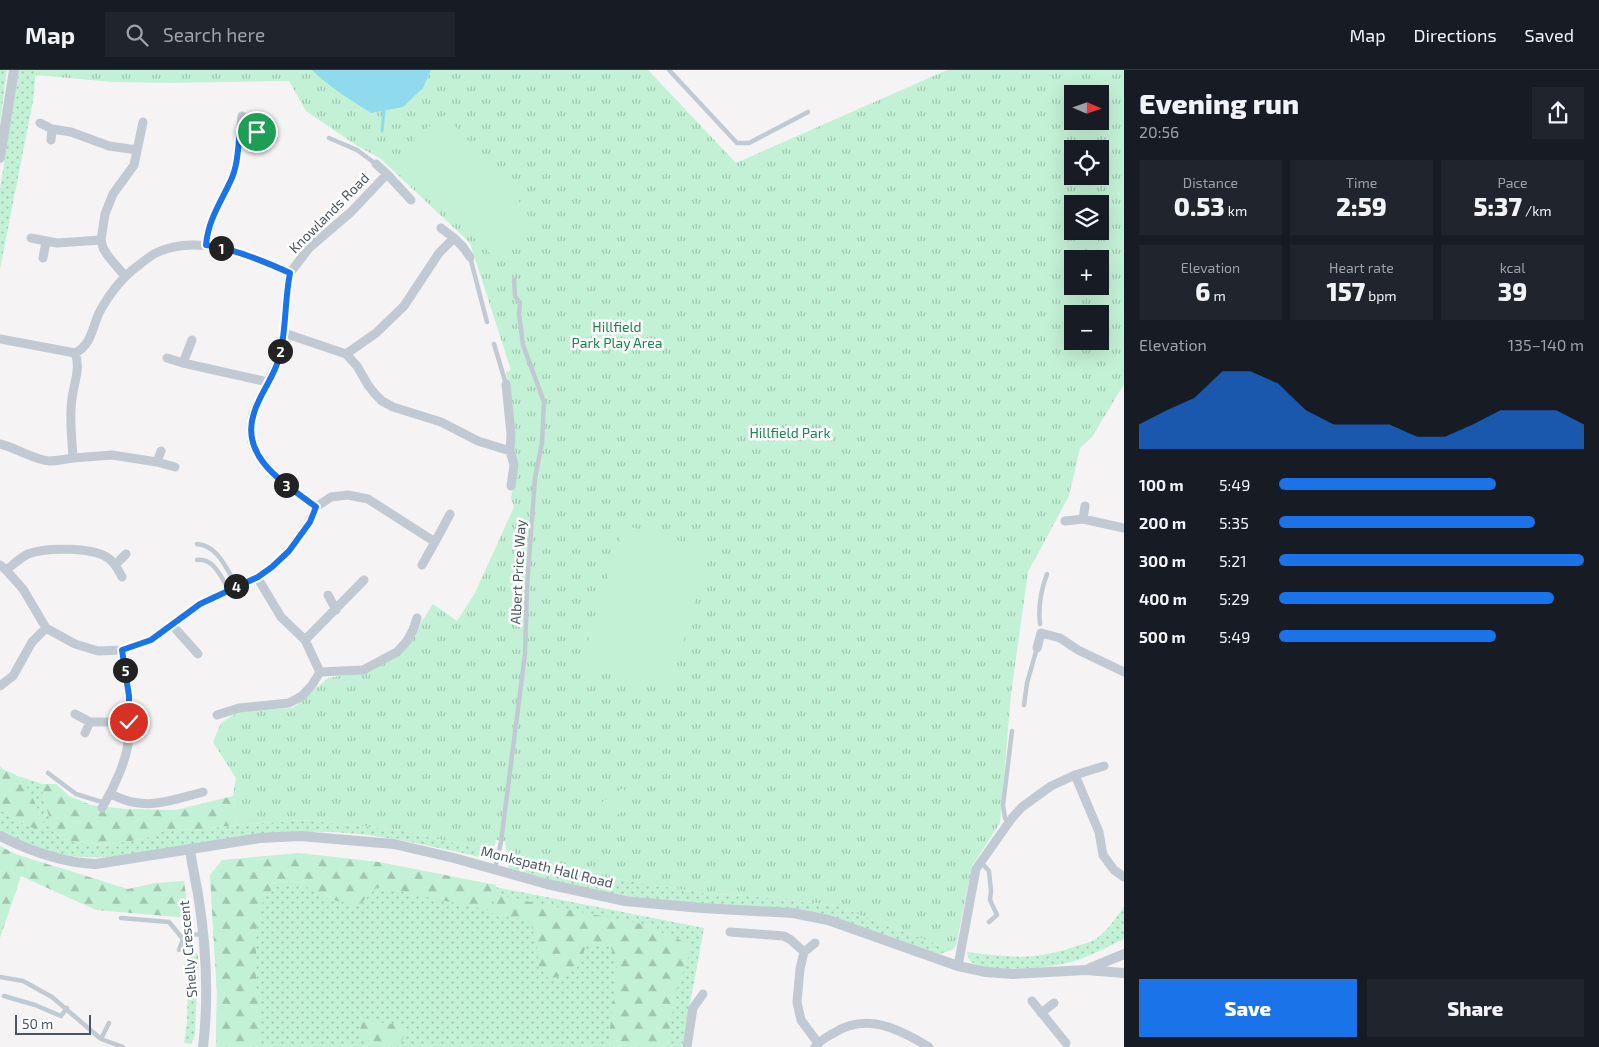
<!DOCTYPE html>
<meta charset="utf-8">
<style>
:root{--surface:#171b24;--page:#20242c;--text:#f1f3f6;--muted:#9ea1a6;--line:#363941;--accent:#1a73e8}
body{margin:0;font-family:"Exo 2",sans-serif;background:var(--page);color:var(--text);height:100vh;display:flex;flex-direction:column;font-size:19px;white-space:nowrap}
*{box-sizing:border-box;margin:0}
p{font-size:16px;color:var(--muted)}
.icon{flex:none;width:28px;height:28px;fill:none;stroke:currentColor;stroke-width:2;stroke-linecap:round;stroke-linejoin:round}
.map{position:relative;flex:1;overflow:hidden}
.drawer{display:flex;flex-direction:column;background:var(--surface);width:475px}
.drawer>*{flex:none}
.needle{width:32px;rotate:92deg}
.fabs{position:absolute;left:1064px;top:15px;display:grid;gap:10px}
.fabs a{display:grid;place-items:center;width:45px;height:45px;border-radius:0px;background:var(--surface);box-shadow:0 5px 20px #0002;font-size:25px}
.scale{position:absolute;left:15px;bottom:12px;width:76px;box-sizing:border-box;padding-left:5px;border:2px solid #4a5661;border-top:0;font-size:14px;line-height:18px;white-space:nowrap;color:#4a5661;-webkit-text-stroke:4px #fff;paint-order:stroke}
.pin{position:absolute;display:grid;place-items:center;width:42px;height:42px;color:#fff;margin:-21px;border:2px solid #fff;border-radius:50%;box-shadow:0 1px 5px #0007}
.km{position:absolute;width:25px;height:25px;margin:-12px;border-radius:50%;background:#222;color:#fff;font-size:14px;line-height:25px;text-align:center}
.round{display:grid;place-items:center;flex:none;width:52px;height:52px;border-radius:0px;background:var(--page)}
.head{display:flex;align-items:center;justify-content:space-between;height:85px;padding:0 15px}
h1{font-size:28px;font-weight:800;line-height:38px}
.stats{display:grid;grid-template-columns:repeat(3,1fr);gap:8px;height:85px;padding:5px 15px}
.stats div{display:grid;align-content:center;border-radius:0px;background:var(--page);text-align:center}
.stats b{font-size:25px;font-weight:800}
.stats small{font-size:14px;font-weight:400}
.stats p{font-size:14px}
.chart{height:140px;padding:10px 15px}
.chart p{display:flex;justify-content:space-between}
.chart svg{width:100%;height:90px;margin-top:5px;fill:var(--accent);opacity:.7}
.action{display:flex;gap:10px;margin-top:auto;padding:10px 15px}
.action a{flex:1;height:58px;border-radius:0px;background:var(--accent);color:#fff;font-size:20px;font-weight:800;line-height:58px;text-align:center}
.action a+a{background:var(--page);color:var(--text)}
ul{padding:0 15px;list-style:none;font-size:16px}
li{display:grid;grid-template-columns:80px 60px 1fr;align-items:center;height:38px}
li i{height:12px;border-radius:6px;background:var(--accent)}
header{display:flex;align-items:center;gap:30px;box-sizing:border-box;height:70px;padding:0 25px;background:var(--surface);border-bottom:1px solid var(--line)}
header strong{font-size:24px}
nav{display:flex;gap:28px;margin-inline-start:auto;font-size:18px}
.search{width:350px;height:45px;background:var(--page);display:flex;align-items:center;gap:12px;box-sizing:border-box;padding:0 18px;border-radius:0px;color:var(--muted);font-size:19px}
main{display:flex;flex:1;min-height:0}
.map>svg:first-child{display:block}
.grass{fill:url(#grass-dots)}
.forest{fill:url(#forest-firs)}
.park{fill:url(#park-tufts);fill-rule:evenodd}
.garden{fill:#c3f1d5}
.water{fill:#90daee}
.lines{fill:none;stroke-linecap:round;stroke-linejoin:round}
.stream{stroke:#90daee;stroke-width:3}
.service{stroke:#c1cad2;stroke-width:4.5}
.minor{stroke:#c1cad2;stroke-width:9}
.tertiary{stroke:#c1cad2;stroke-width:10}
.route-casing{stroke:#fff;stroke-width:10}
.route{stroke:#1a73e8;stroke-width:6}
.labels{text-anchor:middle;stroke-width:5;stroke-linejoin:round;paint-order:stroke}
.street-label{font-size:14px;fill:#4a5661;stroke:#fff}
.park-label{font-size:14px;fill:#17864f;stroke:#fff}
</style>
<header>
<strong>Map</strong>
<div class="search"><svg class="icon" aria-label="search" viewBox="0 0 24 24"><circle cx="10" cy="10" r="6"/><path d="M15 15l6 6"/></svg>Search here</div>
<nav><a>Map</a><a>Directions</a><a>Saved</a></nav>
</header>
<main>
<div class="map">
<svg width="1124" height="977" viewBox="0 0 1124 977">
<defs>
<pattern id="grass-dots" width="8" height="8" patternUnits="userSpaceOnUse" patternTransform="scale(1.25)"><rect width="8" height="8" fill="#c3f1d5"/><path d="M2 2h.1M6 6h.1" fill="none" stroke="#a0c6b0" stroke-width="1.8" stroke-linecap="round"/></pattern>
<pattern id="forest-firs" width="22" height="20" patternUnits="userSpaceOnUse" patternTransform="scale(1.25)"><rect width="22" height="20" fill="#c3f1d5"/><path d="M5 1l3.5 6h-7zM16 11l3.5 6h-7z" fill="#a0c6b0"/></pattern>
<pattern id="park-tufts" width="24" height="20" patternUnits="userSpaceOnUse" patternTransform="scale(1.25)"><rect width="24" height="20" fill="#c3f1d5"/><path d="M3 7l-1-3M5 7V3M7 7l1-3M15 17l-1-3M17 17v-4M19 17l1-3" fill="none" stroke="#a0c6b0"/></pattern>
</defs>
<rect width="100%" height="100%" fill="#f5f3f3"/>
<path class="grass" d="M 0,0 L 7,0 L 0,52 Z
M 19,0 L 36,0 L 33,31 L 0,199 L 0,119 Z
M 18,706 L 42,714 L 43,726 L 54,763 L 68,771 L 104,775 L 144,769 L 159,762 L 176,759 L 193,760 L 237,755 L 302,750 L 400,760 L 493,782 L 488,788 L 485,788 C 427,776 368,760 309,762 C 282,763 255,764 229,768 C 175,777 119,793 64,785 C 41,781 19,771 0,761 L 0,740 L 28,756 L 40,760 L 44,756 C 38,738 29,721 18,706 Z
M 514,788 L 552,799 L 705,823 L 774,828 L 837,836 L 952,880 L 939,884 L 826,846 L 626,826 L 588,819 L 514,801 L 508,797 Z
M 378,794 L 704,858 L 682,977 L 216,977 L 217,923 L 210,805 Z
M 1124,837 L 1124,869 C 1105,878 1087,888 1067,893 C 1046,898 994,903 975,894 C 969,892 968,887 967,882 C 1009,887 1032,891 1074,877 C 1081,874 1090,873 1096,869 C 1107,861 1116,848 1124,837 Z
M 189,868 L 198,886 L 195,965 L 191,974 L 184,973 L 187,953 Z"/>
<path class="forest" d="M 0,696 C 4,702 12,701 17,706 C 29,714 39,742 44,756 L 40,761 L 28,756 L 0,740 Z
M 42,714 L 56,714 L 69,726 L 91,735 L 125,739 L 176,740 L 233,726 L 237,755 L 193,760 L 176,759 L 159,762 L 144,769 L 104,775 L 68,771 L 54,763 L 43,726 Z
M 0,776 L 15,784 L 128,819 L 155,813 L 184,811 L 189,848 L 96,840 L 21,806 L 0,868 Z
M 299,783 L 379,792 L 496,815 L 490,840 L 377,817 L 358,836 L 326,828 L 310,818 L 289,813 L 272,819 L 261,835 L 256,860 L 256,915 L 261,941 L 260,977 L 216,977 L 217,923 L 210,805 L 222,790 Z
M 496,825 L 657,857 L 656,862 L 666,863 L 692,876 L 675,925 L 668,977 L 610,977 L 610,958 L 617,898 L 611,877 L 586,875 C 577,904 577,901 549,909 L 539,897 L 537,876 L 530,851 L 491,843 Z
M 362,951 L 406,955 L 403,969 L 396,977 L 365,977 L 367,972 L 359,965 Z"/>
<path class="park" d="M 36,0 L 648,0 L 736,93 L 947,0 L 1124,0 L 1124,314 L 1092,367 L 1080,378 L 1069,426 L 1028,502 L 1011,624 L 1000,753 L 972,796 L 956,876 L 952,880 L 837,836 L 774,828 L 705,823 L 552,799 L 507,785 L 505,771 L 496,770 L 493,782 L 400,760 L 302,750 L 237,755 L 233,726 L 236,708 L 213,672 L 221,653 L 240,641 L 293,638 L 328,608 L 370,601 L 404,579 L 433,534 L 457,551 L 475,523 L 514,437 L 511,428 L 517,394 L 514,381 L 512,333 L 506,302 L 511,300 L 470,173 L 381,89 L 356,75 L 306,41 L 289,11 L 171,13 L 113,12 L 36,5 ZM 1072,24 L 1100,24 L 1100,51 L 1072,51 ZM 1072,79 L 1100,79 L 1100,106 L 1072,106 ZM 1072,134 L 1100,134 L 1100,161 L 1072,161 ZM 1072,189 L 1100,189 L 1100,216 L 1072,216 ZM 1072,244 L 1100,244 L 1100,271 L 1072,271 Z"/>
<path class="garden" d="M 445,45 L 504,109 L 534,154 L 498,191 L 403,100 L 415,67 Z
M 624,455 L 711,480 L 669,620 L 581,594 Z
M 623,718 L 633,734 L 608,751 L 598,735 Z"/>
<path class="water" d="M 312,0 L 431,0 L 423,18 L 403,37 L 371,43 C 351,30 329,17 312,0 Z"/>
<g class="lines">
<path class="stream" d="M 382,61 L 384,40"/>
<path class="service" d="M 669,0 L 737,73 L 749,73 L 808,42
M 329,68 L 357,80 L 376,94
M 470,187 L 487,252
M 494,274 L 506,314
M 197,474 C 219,476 226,499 237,516
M 197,490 C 214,488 221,507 229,520
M 1040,554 C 1038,537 1041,520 1047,504
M 1024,635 L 1027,613 L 1037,578
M 48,703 L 76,724 L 105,733
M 1008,753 L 1005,748 L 1003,735 L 1012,661
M 981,792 L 989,801 L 991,821 L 990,830 L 997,845 L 989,852
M 495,798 L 501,772 L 525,584 L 527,517 L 535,408 L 542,373 L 544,332 L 523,275 L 519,244 L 520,233 L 515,226 L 514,209
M 121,848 L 169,852 L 183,869
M 179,880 L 183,869 L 192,865 L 202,864
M 0,907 L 23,911 L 52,927 L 101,969 L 123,977
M 4,926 L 35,935 L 61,946 L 67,938
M 101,969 L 109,953"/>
<path class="minor" d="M 40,53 L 52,59 L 71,62 L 109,76 L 137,80
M 241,60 L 242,46
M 51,70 L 52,59
M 376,94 L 387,104
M 441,158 L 454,168
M 31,168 L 57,173 L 101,170
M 206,175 C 208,150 221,132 231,110 C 238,95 238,77 241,60 L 257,62
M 43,188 L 46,172
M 124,205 L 108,186 L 103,178 L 101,170 L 105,144 L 113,124 L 134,95 L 143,52
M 284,263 L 346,284 L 357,296 L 368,315 L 375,324 L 382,331 L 393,337 L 441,352 L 478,371 L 510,381 L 511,364 L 506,314
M 0,269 L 75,283 C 81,298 74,312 72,329 C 69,348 72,368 73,388 L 112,385 L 157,392 L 175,397
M 192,270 L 183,293 L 268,312
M 75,283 C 92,275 92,257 100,241 C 110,223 122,207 139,195 C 144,191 149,187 154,184 C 195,162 252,185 290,203
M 346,284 L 376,263 L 404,236 L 439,183 L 454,168 L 463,177 L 470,187
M 167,288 L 183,293
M 0,374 C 17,378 32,389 49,391 C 57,391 65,389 73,388
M 510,381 L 514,395 L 511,416
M 157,392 L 161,381
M 316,437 L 274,405 L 255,380 L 252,372 L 251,354 L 253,343 L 277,293 L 284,263 L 286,234 L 290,203 L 309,178 L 351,142 L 387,104 L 411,130
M 1083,449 L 1085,436
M 1065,451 L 1083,449 L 1124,458
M 0,495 L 6,500 L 23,519 L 46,558 L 75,574 L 98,581 L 122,580 L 151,570 L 200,534 L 257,507 L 272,497 L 289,481 L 309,452 L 316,437 L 331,427 L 348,425 L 368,429 L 435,472 L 450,444
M 115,495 L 126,484
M 422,495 L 435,472
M 6,500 C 13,495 21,487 28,484 C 45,477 93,477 108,488 C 115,492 118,500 122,507
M 328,525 L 336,540
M 172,555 L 198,584
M 305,570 L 364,510
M 1037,578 L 1041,563 L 1060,568 L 1078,580 L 1124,602
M 320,602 L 363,600 L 397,582 L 407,571 L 413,560 L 417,548
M 0,616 L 13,606 L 32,572 L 46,558
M 75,644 L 90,652
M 217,645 L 239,638 L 289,633 L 302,626 L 312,615 L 320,602 L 305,570 L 281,547 L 257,507
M 85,663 L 90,652 L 129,652
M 1075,705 L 1099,762 L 1103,785 L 1114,800 L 1124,807
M 111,724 C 144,742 169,731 203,722
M 102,738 C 114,718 128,688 129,665 C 131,636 126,608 122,580
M 730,862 L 784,866 L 791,870 L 804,882
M 815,873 L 804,882 L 800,899 L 797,932 L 801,950 L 818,973
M 958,896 L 976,799 L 1012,748 L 1022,737 L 1051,716 L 1075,705 L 1104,696
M 1032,931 L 1066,973
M 1041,943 L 1054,933
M 687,977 L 693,938 L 703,924
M 815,977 C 820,970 827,967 834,963 C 867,942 899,959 929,977"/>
<path class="tertiary" d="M 0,88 L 14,0
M 0,766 C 30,781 62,793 96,794 L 260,768 L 300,766 L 394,774 L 454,788 L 547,814 L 625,831 L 702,838 L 793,843 L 828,850 L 958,896 L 986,902 L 1013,904 L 1086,900 L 1124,903
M 190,779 C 192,794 195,809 198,824 C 206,874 209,927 203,977
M 1090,898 L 1124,884"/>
</g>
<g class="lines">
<g class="route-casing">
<path id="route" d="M 129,652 L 129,626 L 122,580 L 151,570 L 200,534 L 258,507 L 272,497 L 289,481 L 310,452 L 316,437 C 286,414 239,388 254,343 C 259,326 271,311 277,294 C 287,264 284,233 290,203 C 264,191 235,179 206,175 C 208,150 221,132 231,110 C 238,95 238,77 240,60 L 257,62"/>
</g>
<use href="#route" class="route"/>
</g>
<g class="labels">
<g class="street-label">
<text transform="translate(329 143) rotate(-45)" y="5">Knowlands Road</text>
<text transform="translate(518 502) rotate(-87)" y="5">Albert Price Way</text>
<text transform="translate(547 797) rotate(14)" y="5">Monkspath Hall Road</text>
<text transform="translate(188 879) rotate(-95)" y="5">Shelly Crescent</text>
</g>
<g class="park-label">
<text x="617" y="262">Hillfield<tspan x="617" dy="16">Park Play Area</tspan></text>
<text x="790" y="368">Hillfield Park</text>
</g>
</g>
</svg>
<div class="fabs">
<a><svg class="needle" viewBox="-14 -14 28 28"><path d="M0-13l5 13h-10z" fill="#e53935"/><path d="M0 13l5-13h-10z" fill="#9ea1a6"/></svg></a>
<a><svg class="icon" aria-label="locate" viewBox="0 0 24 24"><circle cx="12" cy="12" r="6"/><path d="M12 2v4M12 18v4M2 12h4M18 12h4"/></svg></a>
<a><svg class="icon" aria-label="layers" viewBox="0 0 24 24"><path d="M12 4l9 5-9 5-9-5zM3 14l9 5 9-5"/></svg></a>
<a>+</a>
<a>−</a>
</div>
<div class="scale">50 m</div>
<div class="pin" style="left:257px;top:62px;background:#1e9e55"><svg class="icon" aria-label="arrive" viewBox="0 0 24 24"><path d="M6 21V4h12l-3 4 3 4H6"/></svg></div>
<div class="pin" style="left:129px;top:652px;background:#d93025"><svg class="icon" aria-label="check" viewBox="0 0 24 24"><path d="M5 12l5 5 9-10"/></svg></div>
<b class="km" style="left:221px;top:178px">1</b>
<b class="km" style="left:280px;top:281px">2</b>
<b class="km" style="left:286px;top:415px">3</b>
<b class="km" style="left:236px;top:516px">4</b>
<b class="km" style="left:125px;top:600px">5</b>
</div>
<section class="drawer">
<div class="head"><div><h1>Evening run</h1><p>20:56</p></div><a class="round"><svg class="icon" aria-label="share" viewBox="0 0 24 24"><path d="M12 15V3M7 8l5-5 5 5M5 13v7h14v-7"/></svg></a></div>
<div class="stats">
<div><p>Distance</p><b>0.53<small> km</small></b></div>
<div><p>Time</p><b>2:59</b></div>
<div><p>Pace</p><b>5:37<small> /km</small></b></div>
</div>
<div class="stats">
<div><p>Elevation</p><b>6<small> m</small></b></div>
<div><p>Heart rate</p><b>157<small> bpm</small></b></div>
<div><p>kcal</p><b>39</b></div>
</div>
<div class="chart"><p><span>Elevation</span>135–140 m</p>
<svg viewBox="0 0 160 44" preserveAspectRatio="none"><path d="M0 44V32L10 25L20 19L30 6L40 6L50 12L60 25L70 32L80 32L90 32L100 38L110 38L120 32L130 25L140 25L150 25L160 32V44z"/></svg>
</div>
<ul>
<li><b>100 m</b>5:49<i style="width:71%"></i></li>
<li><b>200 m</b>5:35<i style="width:84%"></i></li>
<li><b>300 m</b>5:21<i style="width:100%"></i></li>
<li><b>400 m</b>5:29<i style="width:90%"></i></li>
<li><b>500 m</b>5:49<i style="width:71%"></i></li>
</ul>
<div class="action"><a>Save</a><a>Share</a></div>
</section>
</main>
